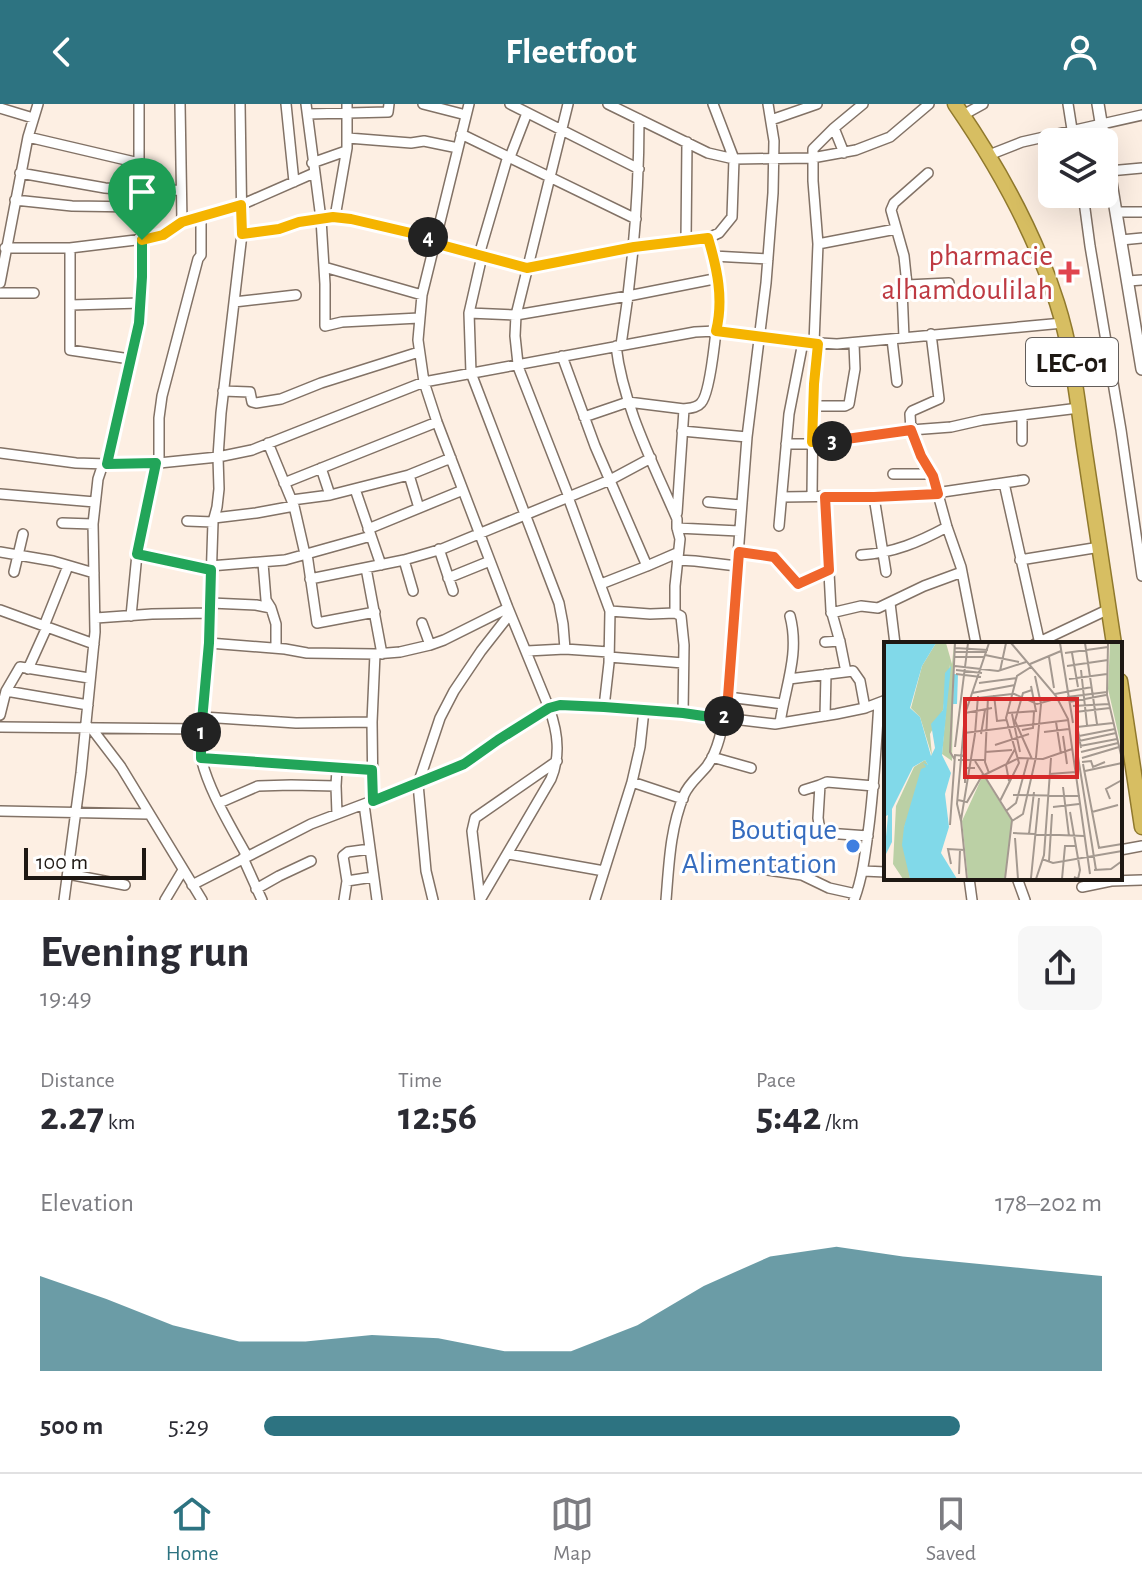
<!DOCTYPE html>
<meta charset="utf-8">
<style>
:root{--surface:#fff;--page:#f7f7f7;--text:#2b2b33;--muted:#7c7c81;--line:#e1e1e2;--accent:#2d7381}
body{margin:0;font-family:"Alegreya Sans",sans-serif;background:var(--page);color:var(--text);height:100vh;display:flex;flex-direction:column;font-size:30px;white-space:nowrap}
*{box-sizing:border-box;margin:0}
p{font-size:26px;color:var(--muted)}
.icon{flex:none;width:44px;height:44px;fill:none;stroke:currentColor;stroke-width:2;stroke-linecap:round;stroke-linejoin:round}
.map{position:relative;height:796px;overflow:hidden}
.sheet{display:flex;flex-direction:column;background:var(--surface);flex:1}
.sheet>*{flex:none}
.tools{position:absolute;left:1038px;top:24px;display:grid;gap:16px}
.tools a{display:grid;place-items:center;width:80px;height:80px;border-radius:12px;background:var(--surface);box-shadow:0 8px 32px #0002;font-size:40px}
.scale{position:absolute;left:24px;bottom:20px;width:122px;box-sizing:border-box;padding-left:8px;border:4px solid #1e1813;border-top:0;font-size:22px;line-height:28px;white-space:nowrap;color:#1e1813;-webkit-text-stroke:6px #fff;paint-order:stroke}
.pin{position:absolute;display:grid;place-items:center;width:68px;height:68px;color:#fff;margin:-82px -34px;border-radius:50% 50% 50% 0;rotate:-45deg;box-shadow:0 0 8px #0007}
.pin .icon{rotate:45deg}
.km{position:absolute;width:40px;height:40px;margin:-20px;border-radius:50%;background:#222;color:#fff;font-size:22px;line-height:40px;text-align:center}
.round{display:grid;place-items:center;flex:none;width:84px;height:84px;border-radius:12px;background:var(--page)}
.overview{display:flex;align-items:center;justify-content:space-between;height:136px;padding:0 40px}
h1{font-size:44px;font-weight:700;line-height:60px}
.metrics{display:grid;grid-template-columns:repeat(3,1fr);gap:12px;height:136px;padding:8px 40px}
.metrics div{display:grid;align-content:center}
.metrics b{font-size:40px;font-weight:700}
.metrics small{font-size:22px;font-weight:400}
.metrics p{font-size:22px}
.chart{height:224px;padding:16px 40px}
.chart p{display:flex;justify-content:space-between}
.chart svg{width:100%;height:144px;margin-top:8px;fill:var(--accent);opacity:.7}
ul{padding:0 40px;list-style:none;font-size:26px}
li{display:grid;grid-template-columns:128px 96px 1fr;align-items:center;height:60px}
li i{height:20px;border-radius:10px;background:var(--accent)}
header{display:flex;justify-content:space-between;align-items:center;height:104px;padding:0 40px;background:var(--accent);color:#fff;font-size:36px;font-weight:700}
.dock{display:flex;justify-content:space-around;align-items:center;height:112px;border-top:2px solid var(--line);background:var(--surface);font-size:22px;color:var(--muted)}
.dock a{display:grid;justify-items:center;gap:4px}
.dock .on{color:var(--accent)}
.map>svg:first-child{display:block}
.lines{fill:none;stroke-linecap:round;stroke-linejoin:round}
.minor-casing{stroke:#827266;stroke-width:12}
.tertiary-casing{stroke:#827266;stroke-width:14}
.trunk-casing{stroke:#90792d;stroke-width:17}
.minor{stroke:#fff;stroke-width:9}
.tertiary{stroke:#fff;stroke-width:11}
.trunk{stroke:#d7be62;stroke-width:14}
.split-1-casing{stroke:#fff;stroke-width:16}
.split-2-casing{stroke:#fff;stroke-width:16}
.split-3-casing{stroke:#fff;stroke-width:16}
.split-4-casing{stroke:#fff;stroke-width:16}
.split-5-casing{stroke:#fff;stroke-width:16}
.split-1{stroke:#22a559;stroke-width:10}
.split-2{stroke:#22a559;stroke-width:10}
.split-3{stroke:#f0652b;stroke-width:10}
.split-4{stroke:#f5b400;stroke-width:10}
.split-5{stroke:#f5b400;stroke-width:10}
.health-dot{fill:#e0444e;stroke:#fff;stroke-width:3}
.shop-dot{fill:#3f7fe0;stroke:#fff;stroke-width:3}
.labels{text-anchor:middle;stroke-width:6;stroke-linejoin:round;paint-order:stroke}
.shield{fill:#fff;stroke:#625d5a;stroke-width:2}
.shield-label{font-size:28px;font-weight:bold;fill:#1e1813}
.health-label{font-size:30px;fill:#be3a42;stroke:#fff;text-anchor:end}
.shop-label{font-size:30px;fill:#366cbe;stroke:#fff;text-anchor:end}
.inset-river{fill:none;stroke:#81d9e9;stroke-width:4}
.inset-road{fill:none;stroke:#a49990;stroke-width:2}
.view{fill:#d62828;fill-opacity:0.15;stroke:#d62828;stroke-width:4}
.inset-edge{fill:none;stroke:#1e1813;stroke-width:4}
</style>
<header><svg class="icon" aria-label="back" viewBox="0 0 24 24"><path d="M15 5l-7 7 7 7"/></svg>Fleetfoot<svg class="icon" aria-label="person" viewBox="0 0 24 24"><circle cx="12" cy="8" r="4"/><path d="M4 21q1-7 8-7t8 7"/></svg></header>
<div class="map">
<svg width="1142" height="796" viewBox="0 0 1142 796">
<rect width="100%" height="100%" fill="#fdefe3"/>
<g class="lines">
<g class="minor-casing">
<path id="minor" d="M 180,0 L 182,118
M 240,0 L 242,130 L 221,309 L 218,353 L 219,385 L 217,403 L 213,418 L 210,509 L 200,647 C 204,679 231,723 247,752
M 286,0 L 294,78
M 306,0 L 321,115 L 325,180 L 325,222 L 342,218 L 419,214
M 423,0 L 466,11
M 469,0 L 422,191 L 418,236 L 424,278 L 437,318 L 508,504 L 549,604 C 558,628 561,651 551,675 L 480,796
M 510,0 L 639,65
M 608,0 L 708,49 L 734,55 L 812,54 L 856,46 L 890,33 L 929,0
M 1068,0 L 1074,38
M 0,4 L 33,14
M 308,10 L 388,8 L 389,0
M 963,11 L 983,0
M 771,16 L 817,0
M 834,24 L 844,49
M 461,30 L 636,115
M 28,33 L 139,59
M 348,34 L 411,39 L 424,37 L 458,44
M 989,51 L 1022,38 L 1142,11
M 510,53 L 527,9
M 312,59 L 346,47
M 1109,67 L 1142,64
M 20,69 L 105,84 L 140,87 L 181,86
M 1083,90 L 1090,142 L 1121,326 L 1142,472
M 15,96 L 72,102 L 140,103
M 1116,108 L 1142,108
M 335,113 L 347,44 L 347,0
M 242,130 L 279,125 L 299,118 L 333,113 L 351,115 L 435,135
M 686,136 L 687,38
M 1121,136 L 1142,134
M 434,139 L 527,164 L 634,143 L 708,134 L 719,129 L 732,113 L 734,55 L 713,0
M 818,140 L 896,125
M 5,144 L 70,144 L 152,134 L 163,131 L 182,118 L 241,101 L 314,69
M 70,144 L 70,246 L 130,255
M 479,151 L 508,52
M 482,152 L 469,209 L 471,269 L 559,499 L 563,520 L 565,545
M 713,152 L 768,155
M 324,163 L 422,191
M 1128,177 L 1142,176
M 0,179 L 28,33 L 38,0
M 907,181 L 949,179
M 0,189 L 34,189
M 234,198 L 296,191
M 71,201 L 141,199
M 469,209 L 516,211 L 628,192 L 719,174
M 931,230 L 939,295 L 912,307 L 910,310 L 911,326 L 921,352 L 933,372 L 947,423 L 961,463 L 976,540
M 904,234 L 902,185 L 904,181 L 907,181 L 904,152 L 891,106 L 894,99 L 928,69
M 892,235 L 897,278
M 814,239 L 818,140 L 813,77 L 813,45 L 834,24 L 863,0
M 621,241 C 633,165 639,92 639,15
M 616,242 C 623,302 653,359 677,415 L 677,424 L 739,427
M 562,252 L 595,342 L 647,462 L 677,449
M 517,260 L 569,393
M 518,260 L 515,232 L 516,211 L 568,0
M 223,287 L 250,288 L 252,298 L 256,299 L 281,295 L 321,279 L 419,248
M 813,302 L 845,302 L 849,300 L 855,265 L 854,240
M 1022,312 L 1022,337
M 584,313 L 628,298 L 684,305 C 690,304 697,304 701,299 C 712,288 720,194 719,176 C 718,162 712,148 708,134
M 682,327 L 747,333
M 812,338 L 846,336 L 911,326 L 951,323 L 982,316 L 1079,304
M 268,339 L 294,402 L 305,450
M 786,340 L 812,340
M 0,349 L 76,359 L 107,360 L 159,359 L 218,353 L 252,346 L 424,278 L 695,228 L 716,227 L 803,238 L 837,240 L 1063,219
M 159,359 L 159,314 L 162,292 L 198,155 L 201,151 L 201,113
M 107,360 L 135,238 L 141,199 L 143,150 L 139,59 L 139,0
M 321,364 L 330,391 L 409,371 L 451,354
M 893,370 L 932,370
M 409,371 L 419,404
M 284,379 L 437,318
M 1004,379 L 1040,540
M 355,385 L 381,461
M 0,390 L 95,398
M 812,392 L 813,302 L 818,240
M 568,393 L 610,507 L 650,510 L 675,509 L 681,512 L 684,541 L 683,609
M 782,393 L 922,391 L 1024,376
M 825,393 L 831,506 L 840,538 L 846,568
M 874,393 L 886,468
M 292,396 L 330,391
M 708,398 L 741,401
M 677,409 L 684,305
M 214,414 L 256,409 L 294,402
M 187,417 L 213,418
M 62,419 L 93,420
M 779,422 L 789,310 L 803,238
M 368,425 L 463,386
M 439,445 L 453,487
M 0,448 L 53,457 L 94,469
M 739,448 L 774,453 L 798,480 L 829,466
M 137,450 L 211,466
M 307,450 L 317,519 L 375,508
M 861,451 C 894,449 919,438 947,423
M 404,456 L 413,487
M 677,456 L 695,457 L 737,462
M 1020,456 L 1100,443
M 210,462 L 285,456 L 371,432
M 366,464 L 382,550
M 14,468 L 23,430
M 448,474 L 490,457
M 310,475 L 404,456 L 442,445 L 610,376 L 651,354
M 601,480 L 647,462
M 211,499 L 256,501 L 271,504 L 266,496 L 263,459
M 890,499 L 895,540
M 271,504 L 276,520 L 276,544
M 0,506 L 94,540
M 675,509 L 675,482 L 680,435 L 677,424
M 831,509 L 861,502 L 878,504 L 924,482 L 962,468
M 131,512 L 137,450 L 156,359
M 96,514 L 152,510 L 210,509
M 422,519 L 430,541
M 44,522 L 68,462
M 825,538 L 840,537
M 209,539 L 285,545 L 307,549 L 375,550 L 400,548 L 430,541 L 444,536 L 508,504
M 1035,540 L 1109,505
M 527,547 L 565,545 L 609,548
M 609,553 L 683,559
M 28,565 L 47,523
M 789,575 L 853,567 L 860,577 L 865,604
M 6,587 L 88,601
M 728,593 L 783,600
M 604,603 L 609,559 L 610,507
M 0,611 L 6,587 L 20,563 L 89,574
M 825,612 L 826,570
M 203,613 L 296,619 L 372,618
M 780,619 C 785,583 800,550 790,512
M 0,623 L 201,625
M 92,625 L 121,663 L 202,796
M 712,653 L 751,664
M 201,654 L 372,666
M 632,678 L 683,695
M 804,686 L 820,681
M 373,697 L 372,618 L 375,550
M 219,699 L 258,682 L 291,681 L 336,682
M 364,700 L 377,796
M 0,707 L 149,710
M 337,710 L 336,682 L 337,665
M 868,732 L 826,729 L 820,727 L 818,714 L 820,681 L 827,678 L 874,682
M 370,745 L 348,748 L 343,752 L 347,777 L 373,773
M 1120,746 L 1142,742
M 508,750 L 604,767
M 243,754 L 262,796
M 761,765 L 802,771 L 829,784 L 856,790
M 863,767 L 886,768
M 68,770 L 125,781
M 969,774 L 972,796
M 1017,774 L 1025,796
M 192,781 L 311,720 L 451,667 L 464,660 L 544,606 L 560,601 L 683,609 L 775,620 L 836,610 L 865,604 L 886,596
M 1082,783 L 1111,777 L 1142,776
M 256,785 L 279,772 L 311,757
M 64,796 L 81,669 L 95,528 L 93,420 L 98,375 L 103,360
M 165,796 L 183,766
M 344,796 L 347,777
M 433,796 L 426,767 L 418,680 L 440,614 L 454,587 L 481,547 L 510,510
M 480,796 L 472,727 L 475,714 L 557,657
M 595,796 L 632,678 L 640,643 L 644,606
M 666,796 C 669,760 670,725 684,691 C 689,679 699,672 707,662 C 720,644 723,618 727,596 L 747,333 L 766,179 L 773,89 L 774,37 L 768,0
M 854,796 C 862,775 865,752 868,729 C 874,686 876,643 879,599"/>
</g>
<g class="tertiary-casing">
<path id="tertiary" d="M 1098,0 L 1142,265"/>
</g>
<g class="trunk-casing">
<path id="trunk" d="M 955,0 C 997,61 1035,129 1057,199 C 1072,246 1077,294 1084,342 C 1094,408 1104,474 1114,540
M 1120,577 L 1142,723"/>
</g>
<use href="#minor" class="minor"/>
<use href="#tertiary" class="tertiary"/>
<use href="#trunk" class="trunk"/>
</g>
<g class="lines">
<g class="split-1-casing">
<path id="split-1" d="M 142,136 L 142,173 L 139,219 L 107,360 L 156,359 L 137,450 L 211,466 L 209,539 L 201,628"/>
</g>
<g class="split-2-casing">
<path id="split-2" d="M 201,628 L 201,654 L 372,666 L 373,697 L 464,660 L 498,636 L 549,604 L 560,601 L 604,603 L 683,609 L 724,615 L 724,612"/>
</g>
<g class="split-3-casing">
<path id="split-3" d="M 724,612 L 728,593 L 739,448 L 774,453 L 798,480 L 829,466 L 825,393 L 874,393 L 938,390 L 933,372 L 921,352 L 911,326 L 832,337"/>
</g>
<g class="split-4-casing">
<path id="split-4" d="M 428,133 L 435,135 L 434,139 L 527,164 L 634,143 L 708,134 C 717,164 724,195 716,227 L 818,240 L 814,280 L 812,338 L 832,337"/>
</g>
<g class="split-5-casing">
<path id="split-5" d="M 142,136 L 163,131 L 182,118 L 241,101 L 242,130 L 279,125 L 299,118 L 333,113 L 351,115 L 428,133"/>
</g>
<use href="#split-1" class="split-1"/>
<use href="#split-2" class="split-2"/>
<use href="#split-3" class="split-3"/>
<use href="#split-4" class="split-4"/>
<use href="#split-5" class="split-5"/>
</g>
<path class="health-dot" d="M1065 156h8v8h8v8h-8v8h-8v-8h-8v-8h8z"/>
<circle class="shop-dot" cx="853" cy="742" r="8"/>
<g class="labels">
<rect class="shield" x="1026" y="234" width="92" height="48" rx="6"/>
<g class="shield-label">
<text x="1072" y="268">LEC-01</text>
</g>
<g class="health-label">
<text x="1053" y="161">pharmacie<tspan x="1053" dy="34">alhamdoulilah</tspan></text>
</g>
<g class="shop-label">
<text x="837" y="735">Boutique<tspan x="837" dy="34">Alimentation</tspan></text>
</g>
</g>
<g transform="translate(884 538)">
<rect width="238" height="238" fill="#fdefe3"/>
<path d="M 52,1 L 62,1 L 68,22 L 70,1 L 68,119 L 58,112 L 66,22 L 59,68 L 46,92 L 48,114 L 36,75 L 27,66 L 38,24 ZM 226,1 L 238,1 L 238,108 L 224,47 ZM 41,118 L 44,123 L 20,186 L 26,237 L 19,237 L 9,222 L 12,164 L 30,125 ZM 99,133 L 128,179 L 121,237 L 84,237 L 78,179 Z" fill="#bbd0a5"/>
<path d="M 0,1 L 52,1 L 38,24 L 26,66 L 36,75 L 47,114 L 51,106 L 47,82 L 59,68 L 61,31 L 67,24 L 58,113 L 67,131 L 61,152 L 65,185 L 57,211 L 73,237 L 26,237 L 18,203 L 20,185 L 37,127 L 42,125 L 39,121 L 44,123 L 41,118 L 29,125 L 8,167 L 8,200 L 0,216 L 4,173 L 0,175 Z" fill="#81d9e9"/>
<path class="inset-river" d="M 71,62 L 72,32"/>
<path class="inset-road" d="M 127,1 L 172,54 L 184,77 L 206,232M 176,1 L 189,81M 201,1 L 213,82M 224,1 L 223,53 L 238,117M 71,6 L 104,8M 71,10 L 103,10M 181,11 L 224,5M 188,11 L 194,45M 101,13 L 135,20M 71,15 L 101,15M 165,15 L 170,46M 146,22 L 177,9M 71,24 L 114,29 L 142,20M 183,24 L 224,18M 72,28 L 98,31M 197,28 L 203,83M 116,29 L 122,1M 72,32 L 97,35M 185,37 L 223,32M 95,41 L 133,36M 88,51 L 131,43M 128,51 L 153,62 L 171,57M 171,52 L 208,45M 110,53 L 113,79 L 122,78M 104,55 L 101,120 L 105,131M 183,55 L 223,50M 85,57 L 128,52M 185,60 L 222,53M 189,64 L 225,62M 191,70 L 226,66M 81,71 L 108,66M 123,71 L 152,69 L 147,44M 128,72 L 136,110M 192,77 L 197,106M 172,80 L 177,112M 193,85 L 229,81M 138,88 L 149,86 L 150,70M 160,90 L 185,87M 80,91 L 185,78M 91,92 L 94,54M 97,92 L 101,68M 179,94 L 183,122M 195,94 L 231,87M 195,99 L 232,91M 192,102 L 212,228M 111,103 L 145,92M 196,104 L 233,97M 71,105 L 84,1M 101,110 L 128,108M 197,110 L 234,101M 198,116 L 235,105M 148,117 L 131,79 L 139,51 L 148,48M 71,118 L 66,110 L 71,1 L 112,1M 74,118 L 101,118M 91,119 L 128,178 L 121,237M 198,120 L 207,119 L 209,125 L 221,120M 199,122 L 215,206M 201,129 L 238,121M 165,132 L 192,130M 100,133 L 135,116 L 159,117 L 188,107M 125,139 L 122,123 L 131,107M 81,141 L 81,126 L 91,126M 179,145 L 185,194M 129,153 L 196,154M 226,157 L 222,147 L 238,138M 74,158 L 83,160 L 99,132M 116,159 L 135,121 L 122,76 L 133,34 L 147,25M 169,165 L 195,162M 122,169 L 132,161 L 144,117M 186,170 L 196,228 L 194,237 L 190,235M 208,170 L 234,163M 77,179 L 73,162 L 81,72 L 105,1M 128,179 L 139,172 L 152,115 L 157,62 L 151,34M 66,183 L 71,113 L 82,114M 129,191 L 200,194M 145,192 L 150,150M 131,196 L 134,237M 214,206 L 238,202M 158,217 L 169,221 L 238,209M 165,219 L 168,172M 67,222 L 64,207 L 81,208M 210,228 L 227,227 L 238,219M 75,232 L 76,208M 147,236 L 155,156M 83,237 L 77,178 L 91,92M 152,237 L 160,213 L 167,116M 178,237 L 181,204 L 192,204"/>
<path class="view" d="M 81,57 L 193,57 L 193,135 L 81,135 Z"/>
<rect width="238" height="238" class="inset-edge"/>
</g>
</svg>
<div class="tools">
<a><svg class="icon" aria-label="layers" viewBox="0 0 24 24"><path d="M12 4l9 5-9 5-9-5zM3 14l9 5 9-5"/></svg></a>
</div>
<div class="scale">100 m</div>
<div class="pin" style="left:142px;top:136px;background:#1e9e55"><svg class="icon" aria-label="arrive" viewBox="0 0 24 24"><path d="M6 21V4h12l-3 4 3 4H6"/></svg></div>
<b class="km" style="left:201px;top:628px">1</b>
<b class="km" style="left:724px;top:612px">2</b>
<b class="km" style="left:832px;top:337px">3</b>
<b class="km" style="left:428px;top:133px">4</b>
</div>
<section class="sheet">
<div class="overview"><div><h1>Evening run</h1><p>19:49</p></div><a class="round"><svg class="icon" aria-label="share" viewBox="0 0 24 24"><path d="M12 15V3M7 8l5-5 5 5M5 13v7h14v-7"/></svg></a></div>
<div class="metrics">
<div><p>Distance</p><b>2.27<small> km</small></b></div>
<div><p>Time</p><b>12:56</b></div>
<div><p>Pace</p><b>5:42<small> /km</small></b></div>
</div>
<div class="chart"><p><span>Elevation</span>178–202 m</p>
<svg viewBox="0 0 160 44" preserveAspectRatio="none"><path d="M0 44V15L10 22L20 30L30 35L40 35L50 33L60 34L70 38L80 38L90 30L100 18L110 9L120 6L130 9L140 11L150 13L160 15V44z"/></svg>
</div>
<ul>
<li><b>500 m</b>5:29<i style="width:83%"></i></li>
</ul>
</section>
<nav class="dock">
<a class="on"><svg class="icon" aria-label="home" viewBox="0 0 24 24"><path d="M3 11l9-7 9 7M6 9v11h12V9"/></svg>Home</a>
<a><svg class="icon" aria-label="map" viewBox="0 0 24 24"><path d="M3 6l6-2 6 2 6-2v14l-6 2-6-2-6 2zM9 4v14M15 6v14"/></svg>Map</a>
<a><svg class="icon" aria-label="saved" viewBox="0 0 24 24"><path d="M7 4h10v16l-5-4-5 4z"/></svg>Saved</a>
</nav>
